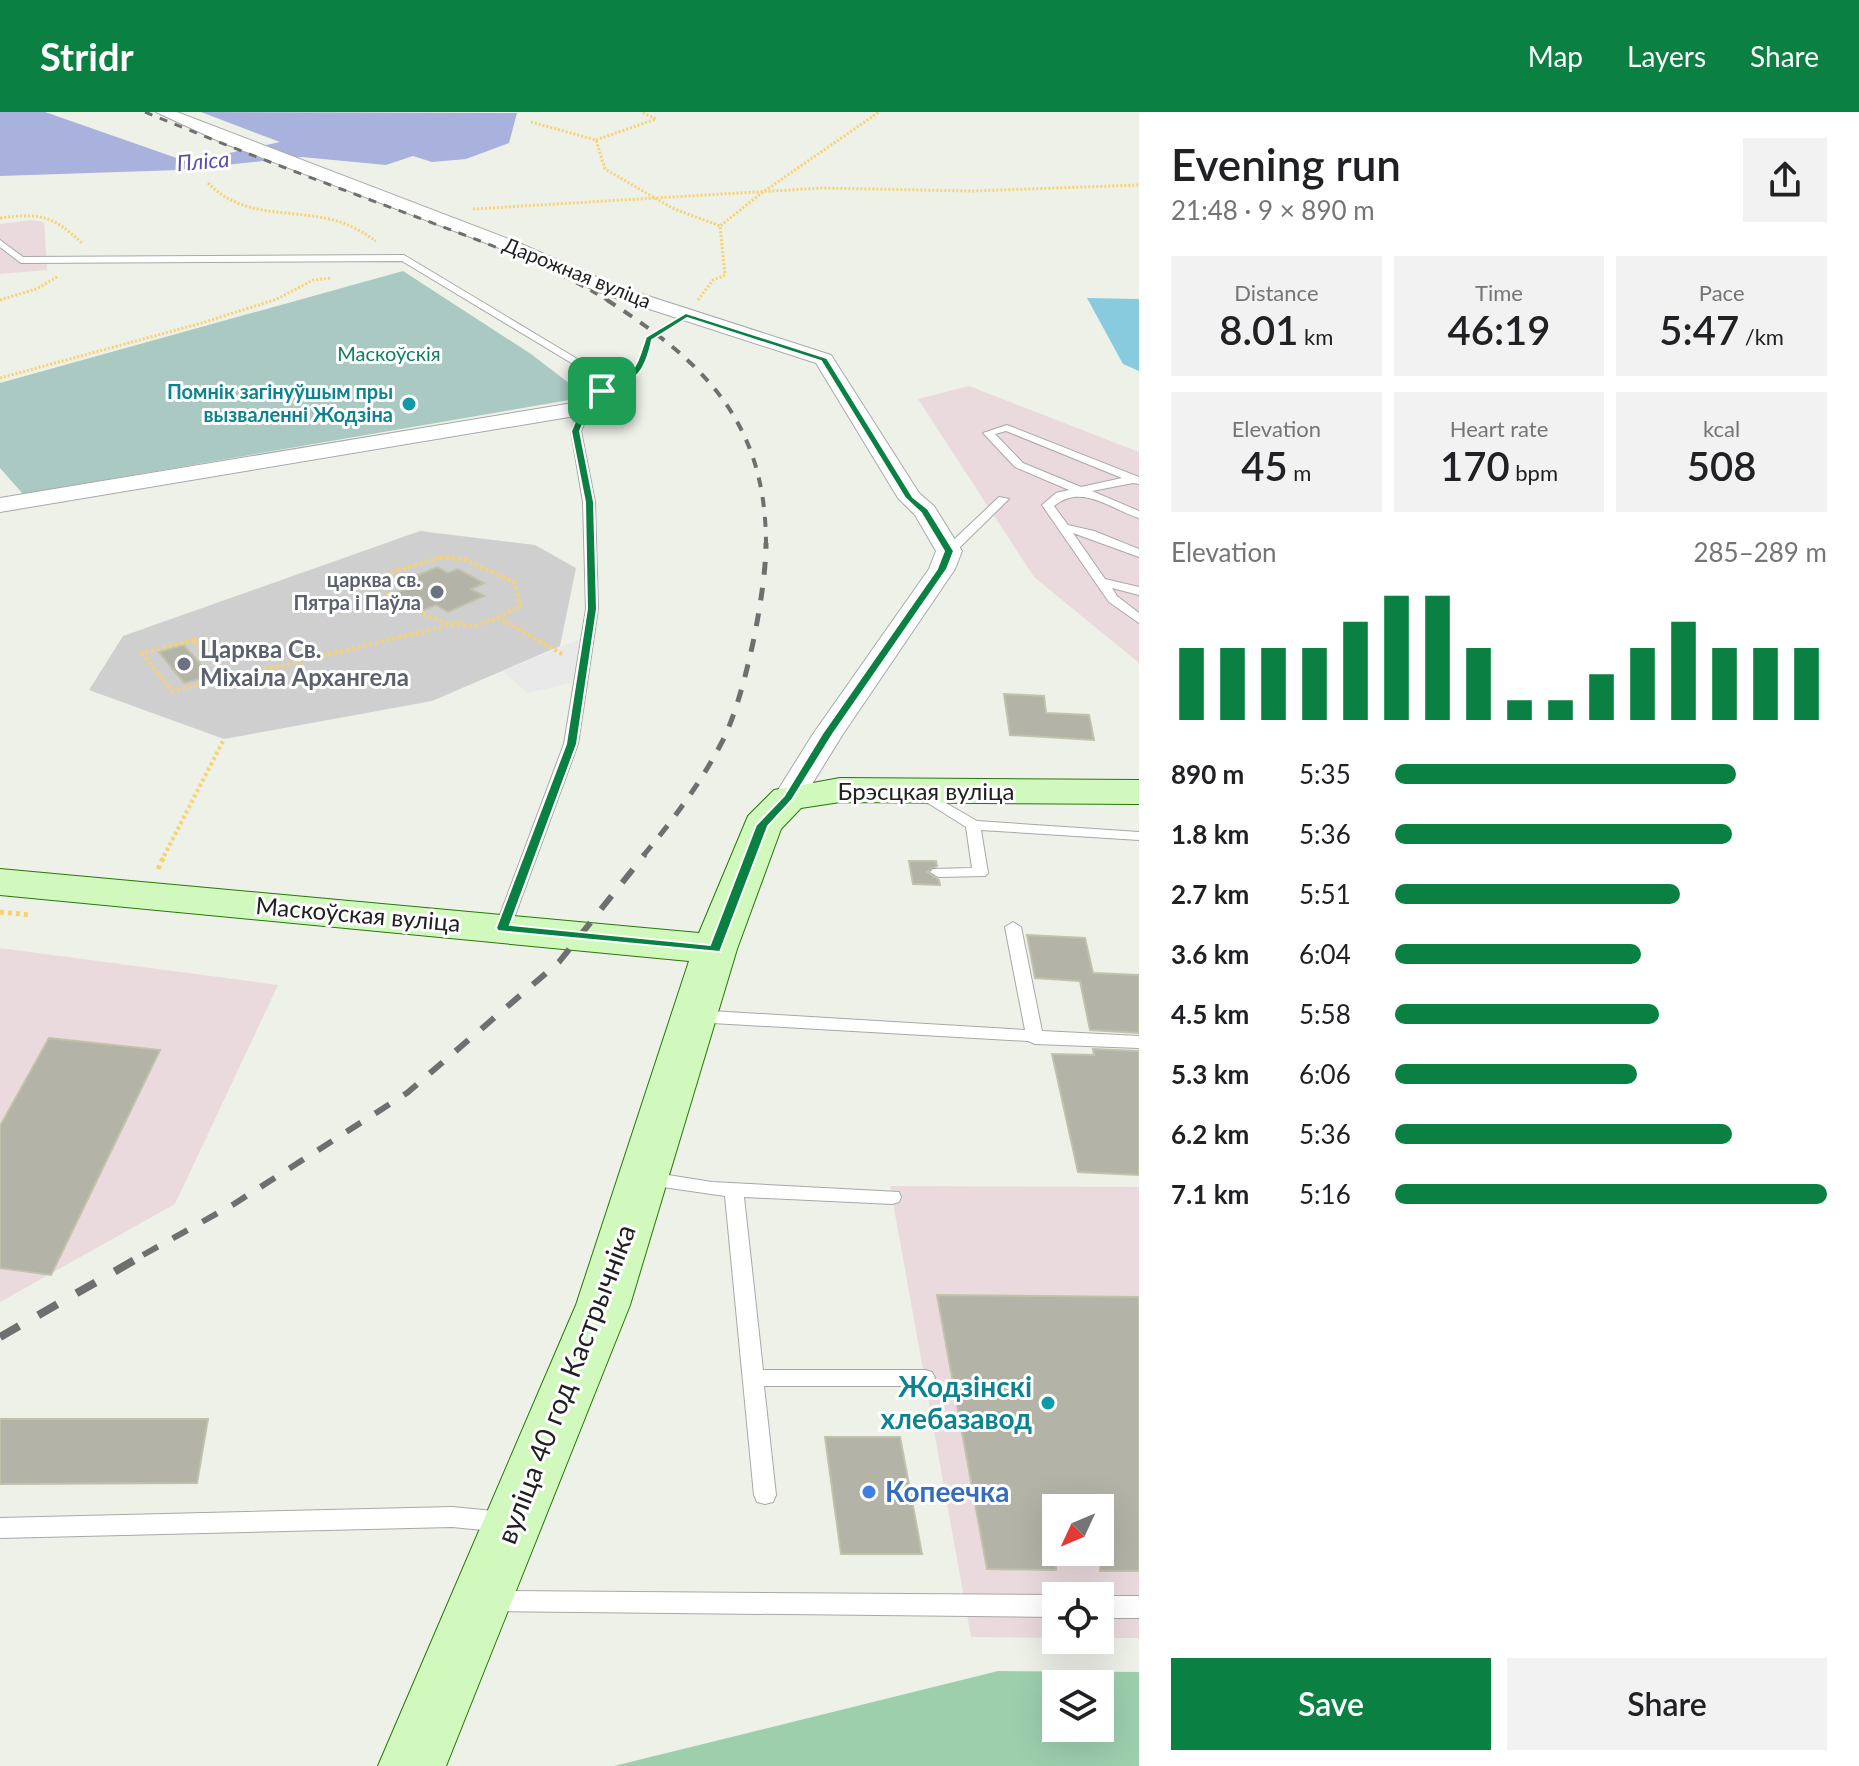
<!DOCTYPE html>
<meta charset="utf-8">
<style>
:root{--surface:#fff;--page:#f2f2f2;--text:#202124;--muted:#757577;--accent:#0b8043}
body{margin:0;font-family:Lato,sans-serif;background:var(--page);color:var(--text);height:100vh;display:flex;flex-direction:column;font-size:30px;white-space:nowrap}
*{box-sizing:border-box;margin:0}
p{font-size:26px;color:var(--muted)}
.icon{flex:none;width:44px;height:44px;fill:none;stroke:currentColor;stroke-width:2;stroke-linecap:round;stroke-linejoin:round}
.map{position:relative;flex:1;overflow:hidden}
.details{display:flex;flex-direction:column;background:var(--surface);width:720px}
.details>*{flex:none}
.needle{width:52px;rotate:226deg}
.fabs{position:absolute;left:1042px;top:1382px;display:grid;gap:16px}
.fabs a{display:grid;place-items:center;width:72px;height:72px;border-radius:0px;background:var(--surface);box-shadow:0 8px 32px #0002;font-size:40px}
.pin{position:absolute;display:grid;place-items:center;width:68px;height:68px;color:#fff;margin:-34px;border-radius:16px;box-shadow:0 4px 12px #0006}
.round{display:grid;place-items:center;flex:none;width:84px;height:84px;border-radius:0px;background:var(--page)}
.head{display:flex;align-items:center;justify-content:space-between;height:136px;padding:0 32px}
h1{font-size:44px;font-weight:600;line-height:60px}
.stats{display:grid;grid-template-columns:repeat(3,1fr);gap:12px;height:136px;padding:8px 32px}
.stats div{display:grid;align-content:center;border-radius:0px;background:var(--page);text-align:center}
.stats b{font-size:40px;font-weight:600}
.stats small{font-size:22px;font-weight:400}
.stats p{font-size:22px}
.chart{height:224px;padding:16px 32px}
.chart p{display:flex;justify-content:space-between}
.chart svg{width:100%;height:144px;margin-top:8px;stroke:var(--accent);stroke-width:6}
.button{display:flex;gap:16px;margin-top:auto;padding:16px 32px}
.button a{flex:1;height:92px;border-radius:0px;background:var(--accent);color:#fff;font-size:32px;font-weight:600;line-height:92px;text-align:center}
.button a+a{background:var(--page);color:var(--text)}
ul{padding:0 32px;list-style:none;font-size:26px}
li{display:grid;grid-template-columns:128px 96px 1fr;align-items:center;height:60px}
li i{height:20px;border-radius:10px;background:var(--accent)}
header{display:flex;align-items:center;gap:48px;box-sizing:border-box;height:112px;padding:0 40px;background:var(--accent);color:#fff}
header strong{font-size:38px}
nav{display:flex;gap:44px;margin-inline-start:auto;font-size:28px}
main{display:flex;flex:1;min-height:0}
.map>svg:first-child{display:block}
.industrial{fill:#eadadd;fill-rule:evenodd}
.religious{fill:#cfcfcf}
.forest{fill:#9dcfad;fill-rule:evenodd}
.cemetery{fill:#a9c9c2}
.pitch{fill:#88cade}
.parking{fill:#e9e9e9}
.water{fill:#a9b1dd}
.building{fill:#b3b3a7;stroke:#c1c2aa;stroke-width:2}
.lines{fill:none;stroke-linecap:round;stroke-linejoin:round}
.lane-casing{stroke:#a8a8a8;stroke-width:2}
.street-casing{stroke:#a8a8a8;stroke-width:2}
.secondary-casing{stroke:#267807;stroke-width:2}
.path-far2{stroke:#f7d272;stroke-width:3;stroke-dasharray:2 2;stroke-linecap:butt}
.path-far1{stroke:#f7d272;stroke-width:4;stroke-dasharray:3 3;stroke-linecap:butt}
.path{stroke:#f7d272;stroke-width:5;stroke-dasharray:4 4;stroke-linecap:butt}
.lane{fill:#fff;fill-rule:evenodd}
.street{fill:#fff;fill-rule:evenodd}
.secondary{fill:#d1f9be;fill-rule:evenodd}
.rail-far4{stroke:#6f6f6f;stroke-width:3;stroke-dasharray:8 8;stroke-linecap:butt}
.rail-far3{stroke:#6f6f6f;stroke-width:4;stroke-dasharray:10 10;stroke-linecap:butt}
.rail-far2{stroke:#6f6f6f;stroke-width:5;stroke-dasharray:13 13;stroke-linecap:butt}
.rail-far1{stroke:#6f6f6f;stroke-width:6;stroke-dasharray:17 17;stroke-linecap:butt}
.rail{stroke:#6f6f6f;stroke-width:8;stroke-dasharray:22 22;stroke-linecap:butt}
.route{fill:#0b8043;stroke:#fff;stroke-width:2;fill-rule:evenodd}
.culture-dot{fill:#0f9aa8;stroke:#fff;stroke-width:3}
.worship-dot{fill:#6b7280;stroke:#fff;stroke-width:3}
.shop-dot{fill:#3f7fe0;stroke:#fff;stroke-width:3}
.labels{text-anchor:middle;stroke-width:6;stroke-linejoin:round;paint-order:stroke}
.far-street-label{font-size:20px;fill:#212121;stroke:#fff}
.far-park-label{font-size:20px;fill:#0e7f5d;stroke:#fff}
.far-culture-label{font-size:20px;font-weight:bold;fill:#0d838f;stroke:#fff;text-anchor:end}
.far-worship-label{font-size:20px;font-weight:bold;fill:#5b616d;stroke:#fff;text-anchor:end}
.far-water-label{font-size:22px;font-style:italic;fill:#594eb0;stroke:#fff}
.worship-label{font-size:24px;font-weight:bold;fill:#5b616d;stroke:#fff;text-anchor:start}
.street-label{font-size:24px;fill:#212121;stroke:#fff}
.near-street-label{font-size:28px;fill:#212121;stroke:#fff}
.near-culture-label{font-size:28px;font-weight:bold;fill:#0d838f;stroke:#fff;text-anchor:end}
.near-shop-label{font-size:28px;font-weight:bold;fill:#366cbe;stroke:#fff;text-anchor:start}
</style>
<header>
<strong>Stridr</strong>
<nav><a>Map</a><a>Layers</a><a>Share</a></nav>
</header>
<main>
<div class="map">
<svg width="1139" height="1654" viewBox="0 0 1139 1654">
<rect width="100%" height="100%" fill="#eef1e8"/>
<path class="industrial" d="M 31,108 L 44,110 L 47,158 L 0,162 L 0,112 Z
M 969,274 L 1139,340 L 1139,551 L 1034,465 L 918,287 Z
M 0,836 L 278,873 L 175,1092 L 0,1190 Z
M 890,1074 L 1139,1075 L 1139,1526 L 1100,1526 L 1100,1484 L 1056,1484 L 1056,1526 L 971,1525 ZM 1056,1396 L 1100,1396 L 1100,1440 L 1056,1440 Z"/>
<path class="religious" d="M 420,419 L 535,433 L 576,456 L 560,534 L 432,589 L 224,627 L 89,578 L 123,524 Z"/>
<path class="forest" d="M 998,1559 L 1139,1560 L 1139,1654 L 614,1654 ZM 1056,1572 L 1100,1572 L 1100,1616 L 1056,1616 Z"/>
<path class="cemetery" d="M 403,159 L 531,242 L 587,285 L 23,382 L 0,356 L 0,271 Z"/>
<path class="pitch" d="M 1087,186 L 1139,187 L 1139,259 L 1123,252 Z"/>
<path class="parking" d="M 580,527 L 572,571 L 527,581 L 503,559 Z"/>
<path class="water" d="M 0,0 L 45,0 L 188,50 L 280,30 L 201,0 L 517,1 L 509,31 L 466,47 L 432,50 L 413,44 L 386,53 L 302,45 L 178,58 L 0,64 Z"/>
<path class="building" d="M 437,455 L 448,461 L 458,457 L 484,471 L 471,477 L 484,484 L 448,500 L 436,493 L 422,499 L 392,482 L 408,476 L 400,471 Z
M 184,533 L 210,564 L 184,571 L 159,540 Z
M 1004,582 L 1044,584 L 1046,601 L 1089,603 L 1094,628 L 1010,623 Z
M 909,749 L 936,749 L 937,754 L 927,760 L 939,768 L 940,773 L 913,772 Z
M 1027,823 L 1085,826 L 1093,861 L 1139,863 L 1139,921 L 1090,918 L 1080,869 L 1035,866 Z
M 49,926 L 160,938 L 51,1163 L 0,1156 L 0,1014 Z
M 1093,937 L 1139,939 L 1139,1063 L 1078,1060 L 1052,942 L 1094,943 Z
M 937,1183 L 1139,1185 L 1139,1459 L 1100,1459 L 1100,1396 L 1056,1396 L 1056,1458 L 987,1457 Z
M 0,1307 L 208,1307 L 197,1371 L 0,1372 Z
M 825,1325 L 900,1325 L 922,1442 L 841,1442 Z"/>
<g class="lines">
<g class="lane-casing">
<path id="lane" d="M 0,128 L 23,145 L 404,143 L 579,248 L 606,277 L 604,287 L 590,298 L 581,319 L 595,390 L 598,497 L 578,632 L 509,820 L 503,821 L 495,816 L 564,632 L 586,497 L 583,390 L 571,319 L 580,296 L 594,285 L 597,279 L 573,252 L 402,149 L 21,151 L 0,135 Z
M 1007,313 L 1139,365 L 1139,372 L 1133,371 L 1092,379 L 1139,399 L 1139,406 C 1110,397 1082,371 1054,394 L 1068,413 L 1094,419 L 1139,437 L 1139,445 L 1073,421 L 1105,467 L 1139,475 L 1139,483 L 1112,476 L 1117,484 L 1139,501 L 1139,511 L 1109,490 L 1042,393 L 1056,381 L 1069,378 L 1015,355 L 983,321 ZM 1006,319 L 1122,366 L 1081,375 L 1023,351 L 995,322 Z
M 999,385 L 1009,387 L 953,442 L 945,442 L 945,436 Z
M 920,676 L 977,709 L 1139,720 L 1139,728 L 981,718 L 988,761 L 985,764 L 938,765 L 930,760 L 933,757 L 972,756 L 966,715 L 915,683 L 913,680 Z
M 1013,810 L 1021,815 L 1042,919 L 1139,924 L 1139,936 L 1035,932 L 1028,929 L 695,910 L 687,904 L 695,898 L 1025,918 L 1005,815 Z
M 649,1060 L 712,1070 L 899,1080 L 901,1085 L 899,1090 L 892,1092 L 744,1085 L 763,1258 L 925,1258 L 932,1260 L 935,1266 L 932,1272 L 925,1274 L 764,1274 L 776,1383 L 773,1390 L 765,1392 L 757,1390 L 754,1383 L 725,1084 L 642,1072 L 640,1067 L 642,1062 Z
M 452,1395 L 504,1400 L 512,1403 L 515,1410 L 512,1417 L 504,1420 L 452,1415 L 0,1426 L 0,1406 Z
M 492,1479 L 1056,1483 L 1057,1484 L 1056,1505 L 492,1499 L 484,1496 L 480,1489 L 484,1482 Z
M 1100,1484 L 1139,1484 L 1139,1506 L 1100,1506 Z"/>
</g>
<g class="street-casing">
<path id="street" d="M 156,0 L 177,0 L 519,131 L 617,174 L 831,243 L 919,381 L 934,394 L 962,439 L 955,457 L 843,622 L 799,693 L 788,695 L 777,693 L 773,686 L 813,622 L 929,457 L 936,439 L 915,403 L 898,386 L 816,251 L 603,182 L 507,139 L 223,31 Z
M 585,289 L 596,296 L 593,301 L 0,400 L 0,386 Z"/>
</g>
<g class="secondary-casing">
<path id="secondary" d="M 840,666 L 1139,668 L 1139,692 L 840,690 L 801,696 L 781,717 L 737,837 L 630,1193 L 446,1654 L 378,1654 L 576,1193 L 689,849 L 0,783 L 0,757 L 699,821 L 748,704 L 774,678 Z"/>
</g>
<path class="path-far2" d="M 531,10 L 596,28 L 605,57 L 672,96 L 720,114
M 596,28 L 656,7 L 641,0
M 208,71 C 244,108 291,96 337,109 C 351,113 364,121 376,129
M 473,97 L 822,76 L 972,79 L 1139,73
M 0,106 C 40,101 52,103 82,131
M 0,188 L 36,177 L 57,165
M 698,188 L 713,168 L 725,163 L 720,114 L 763,80 L 879,0
M 0,266 L 202,211 L 277,187 L 313,168 L 332,166
M 614,274 C 636,264 644,250 648,227 L 667,216"/>
<path class="path-far1" d="M 440,445 L 466,448 L 514,470 L 520,494 C 509,499 497,507 485,511 C 451,521 415,498 387,482 L 390,461 Z
M 497,505 L 564,543
M 194,528 L 229,566 L 172,579 L 142,541 Z
M 229,566 L 463,510
M 164,744 L 224,627"/>
<path class="path" d="M 158,757 L 165,742
M 0,800 L 30,803"/>
<use href="#lane" class="lane"/>
<use href="#street" class="street"/>
<use href="#secondary" class="secondary"/>
<path class="rail-far4" d="M 145,0 C 234,37 324,71 414,104 C 477,128 553,154 610,190"/>
<path class="rail-far3" d="M 607,188 C 705,251 766,310 766,433"/>
<path class="rail-far2" d="M 643,744 C 673,708 701,671 723,628 C 745,584 766,481 766,431"/>
<path class="rail-far1" d="M 143,1143 L 234,1092 L 407,981 L 559,850 L 645,742"/>
<path class="rail" d="M 0,1225 L 147,1141"/>
</g>
<path class="route" d="M 686,201 L 827,246 L 913,385 L 928,397 L 954,439 L 947,457 L 833,622 L 792,688 L 768,714 L 720,840 L 498,819 L 496,816 L 566,632 L 587,497 L 585,390 L 571,319 L 581,296 L 595,286 L 599,277 C 635,264 634,260 646,225 ZM 687,206 L 821,249 L 905,386 L 921,401 L 944,439 L 937,457 L 822,622 L 784,684 L 756,713 L 710,833 L 510,813 L 577,632 L 597,497 L 594,390 L 580,319 L 589,297 L 602,289 L 605,280 C 637,268 645,262 652,228 Z"/>
<g class="culture-dot">
<circle cx="409" cy="292" r="8"/>
<circle cx="1048" cy="1291" r="8"/>
</g>
<g class="worship-dot">
<circle cx="437" cy="480" r="8"/>
<circle cx="184" cy="552" r="8"/>
</g>
<circle class="shop-dot" cx="869" cy="1380" r="8"/>
<g class="labels">
<g class="far-street-label">
<text transform="translate(577 161) rotate(22)" y="7">Дарожная вуліца</text>
</g>
<g class="far-park-label">
<text x="389" y="249">Маскоўскія</text>
</g>
<g class="far-culture-label">
<text x="393" y="287">Помнік загінуўшым пры<tspan x="393" dy="23">вызваленні Жодзіна</tspan></text>
</g>
<g class="far-worship-label">
<text x="421" y="475">царква св.<tspan x="421" dy="23">Пятра і Паўла</tspan></text>
</g>
<g class="far-water-label">
<text transform="translate(203 49) rotate(-5)" y="8">Пліса</text>
</g>
<g class="worship-label">
<text x="200" y="546">Царква Св.<tspan x="200" dy="28">Міхаіла Архангела</tspan></text>
</g>
<g class="street-label">
<text x="926" y="688">Брэсцкая вуліца</text>
<text transform="translate(358 803) rotate(5)" y="8">Маскоўская вуліца</text>
</g>
<g class="near-street-label">
<text transform="translate(566 1272) rotate(-69)" y="10">вуліца 40 год Кастрычніка</text>
</g>
<g class="near-culture-label">
<text x="1032" y="1285">Жодзінскі<tspan x="1032" dy="32">хлебазавод</tspan></text>
</g>
<g class="near-shop-label">
<text x="885" y="1390">Копеечка</text>
</g>
</g>
</svg>
<div class="fabs">
<a><svg class="needle" viewBox="-14 -14 28 28"><path d="M0-13l5 13h-10z" fill="#e53935"/><path d="M0 13l5-13h-10z" fill="#757577"/></svg></a>
<a><svg class="icon" aria-label="locate" viewBox="0 0 24 24"><circle cx="12" cy="12" r="6"/><path d="M12 2v4M12 18v4M2 12h4M18 12h4"/></svg></a>
<a><svg class="icon" aria-label="layers" viewBox="0 0 24 24"><path d="M12 4l9 5-9 5-9-5zM3 14l9 5 9-5"/></svg></a>
</div>
<div class="pin" style="left:602px;top:279px;background:#1e9e55"><svg class="icon" aria-label="arrive" viewBox="0 0 24 24"><path d="M6 21V4h12l-3 4 3 4H6"/></svg></div>
</div>
<section class="details">
<div class="head"><div><h1>Evening run</h1><p>21:48 · 9 × 890 m</p></div><a class="round"><svg class="icon" aria-label="share" viewBox="0 0 24 24"><path d="M12 15V3M7 8l5-5 5 5M5 13v7h14v-7"/></svg></a></div>
<div class="stats">
<div><p>Distance</p><b>8.01<small> km</small></b></div>
<div><p>Time</p><b>46:19</b></div>
<div><p>Pace</p><b>5:47<small> /km</small></b></div>
</div>
<div class="stats">
<div><p>Elevation</p><b>45<small> m</small></b></div>
<div><p>Heart rate</p><b>170<small> bpm</small></b></div>
<div><p>kcal</p><b>508</b></div>
</div>
<div class="chart"><p><span>Elevation</span>285–289 m</p>
<svg viewBox="0 0 160 44" preserveAspectRatio="none"><path d="M5 44V22M15 44V22M25 44V22M35 44V22M45 44V14M55 44V6M65 44V6M75 44V22M85 44V38M95 44V38M105 44V30M115 44V22M125 44V14M135 44V22M145 44V22M155 44V22"/></svg>
</div>
<ul>
<li><b>890 m</b>5:35<i style="width:79%"></i></li>
<li><b>1.8 km</b>5:36<i style="width:78%"></i></li>
<li><b>2.7 km</b>5:51<i style="width:66%"></i></li>
<li><b>3.6 km</b>6:04<i style="width:57%"></i></li>
<li><b>4.5 km</b>5:58<i style="width:61%"></i></li>
<li><b>5.3 km</b>6:06<i style="width:56%"></i></li>
<li><b>6.2 km</b>5:36<i style="width:78%"></i></li>
<li><b>7.1 km</b>5:16<i style="width:100%"></i></li>
</ul>
<div class="button"><a>Save</a><a>Share</a></div>
</section>
</main>
